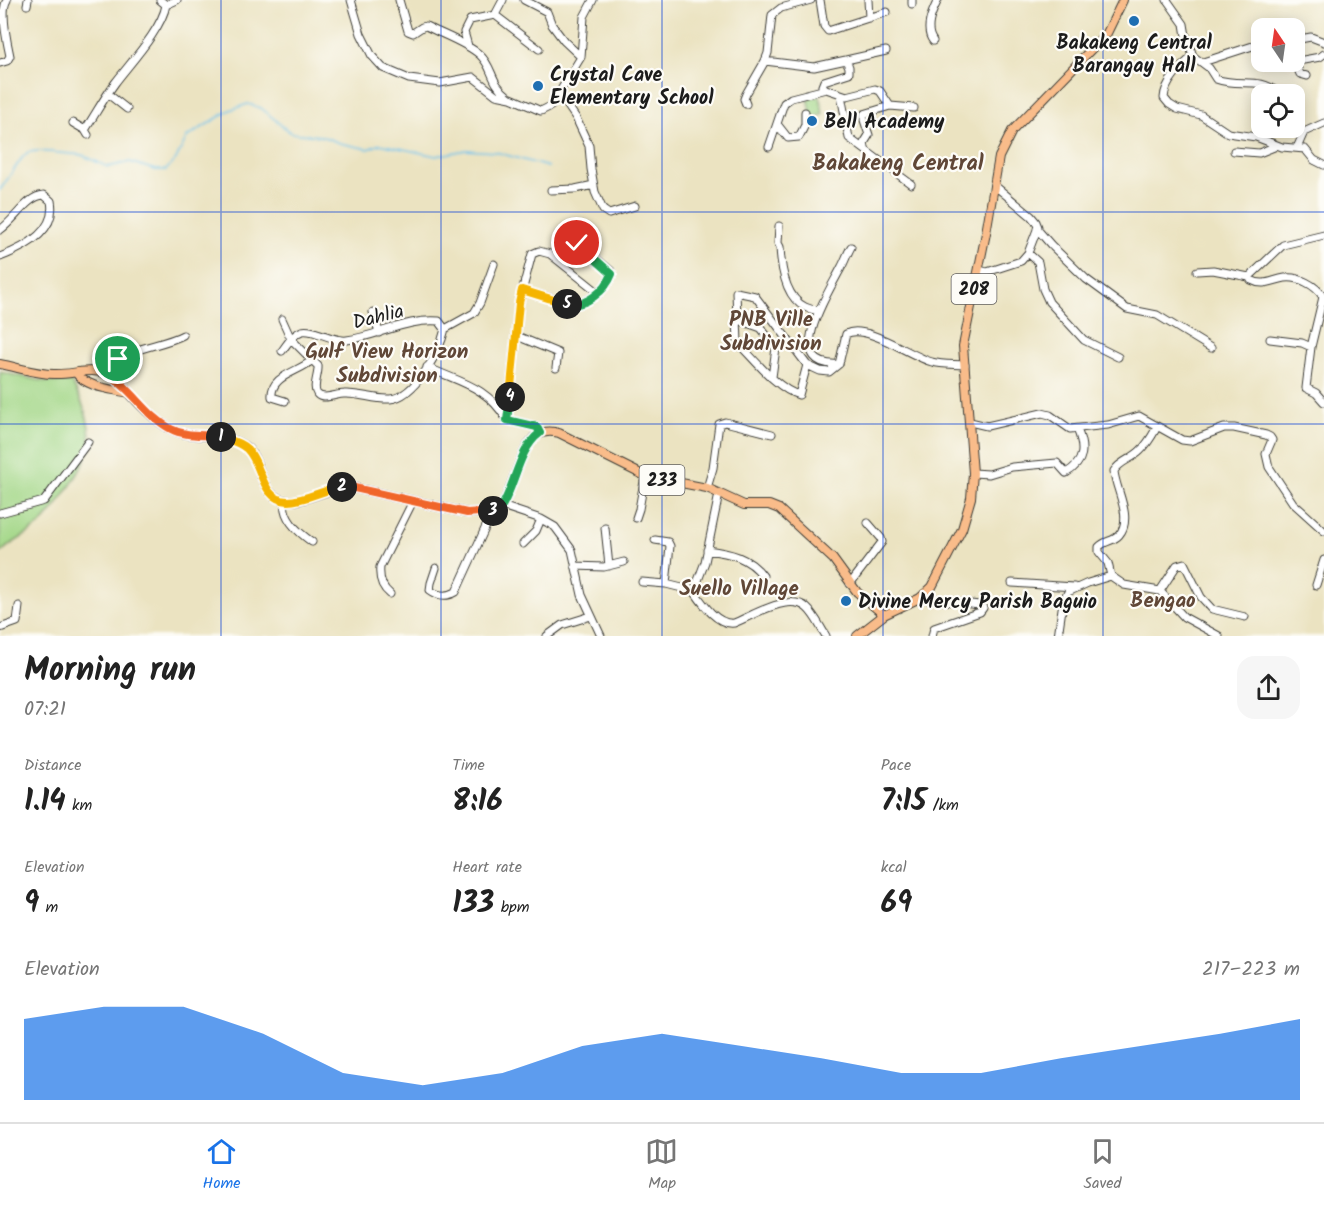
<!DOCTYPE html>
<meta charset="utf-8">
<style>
:root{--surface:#fff;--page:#f6f6f6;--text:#222;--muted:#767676;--line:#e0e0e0;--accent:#1a73e8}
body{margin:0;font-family:Kalam,sans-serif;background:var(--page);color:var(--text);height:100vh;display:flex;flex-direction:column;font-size:22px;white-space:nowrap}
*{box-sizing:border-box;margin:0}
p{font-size:20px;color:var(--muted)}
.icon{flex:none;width:33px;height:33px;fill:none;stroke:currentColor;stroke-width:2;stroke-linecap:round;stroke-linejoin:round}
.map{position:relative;height:636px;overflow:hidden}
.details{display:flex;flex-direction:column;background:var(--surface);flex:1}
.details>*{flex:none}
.needle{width:39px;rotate:347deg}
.buttons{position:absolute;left:1251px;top:18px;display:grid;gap:12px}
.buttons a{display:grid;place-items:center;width:54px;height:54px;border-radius:12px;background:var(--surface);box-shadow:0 3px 15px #0003;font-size:30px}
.pin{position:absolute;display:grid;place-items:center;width:51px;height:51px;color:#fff;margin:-26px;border:3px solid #fff;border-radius:50%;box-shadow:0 2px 6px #0007}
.km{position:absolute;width:30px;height:30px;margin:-15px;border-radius:50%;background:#222;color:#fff;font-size:16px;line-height:30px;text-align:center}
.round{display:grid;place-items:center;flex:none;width:63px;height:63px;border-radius:18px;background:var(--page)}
.summary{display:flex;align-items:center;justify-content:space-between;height:102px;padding:0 24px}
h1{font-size:33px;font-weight:800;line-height:45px}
.stats{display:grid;grid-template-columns:repeat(3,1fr);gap:9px;height:102px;padding:6px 24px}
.stats div{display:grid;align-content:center}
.stats b{font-size:30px;font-weight:800}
.stats small{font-size:16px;font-weight:400}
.stats p{font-size:16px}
.chart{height:168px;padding:12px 24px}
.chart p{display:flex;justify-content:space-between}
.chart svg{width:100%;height:108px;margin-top:6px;fill:var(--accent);opacity:.7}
.tab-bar{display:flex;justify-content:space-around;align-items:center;height:84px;border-top:2px solid var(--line);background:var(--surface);font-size:16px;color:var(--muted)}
.tab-bar a{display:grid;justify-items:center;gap:3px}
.tab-bar .current{color:var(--accent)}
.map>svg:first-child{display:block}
.green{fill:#a3d787;stroke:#607a52;stroke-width:1.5}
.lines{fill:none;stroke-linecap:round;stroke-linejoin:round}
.stream{stroke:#6ec2ea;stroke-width:1.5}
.minor-casing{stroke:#3b3a35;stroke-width:9}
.major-casing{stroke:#3b3a35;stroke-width:10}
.minor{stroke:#fff;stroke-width:7}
.major{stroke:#f9bc8a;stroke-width:8}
.split-1-casing{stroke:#fff;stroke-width:12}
.split-2-casing{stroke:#fff;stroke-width:12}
.split-3-casing{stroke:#fff;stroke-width:12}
.split-4-casing{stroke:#fff;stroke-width:12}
.split-5-casing{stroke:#fff;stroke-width:12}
.split-6-casing{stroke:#fff;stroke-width:12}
.split-1{stroke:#f0652b;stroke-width:8}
.split-2{stroke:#f5b400;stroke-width:8}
.split-3{stroke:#f0652b;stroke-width:8}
.split-4{stroke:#22a559;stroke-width:8}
.split-5{stroke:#f5b400;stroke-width:8}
.split-6{stroke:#22a559;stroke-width:8}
.grid{fill:none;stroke:#1d4ed8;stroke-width:1.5;stroke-opacity:0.55}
.poi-dot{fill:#1f6fb2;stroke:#fdfcf7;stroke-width:2}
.labels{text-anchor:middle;stroke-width:4.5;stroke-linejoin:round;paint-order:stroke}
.shield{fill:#fdfcf7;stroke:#605f5e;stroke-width:1.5}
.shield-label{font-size:18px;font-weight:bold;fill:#1c1c1c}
.poi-label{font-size:20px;font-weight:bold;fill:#1c1c1c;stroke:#fdfcf7;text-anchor:start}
.street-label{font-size:20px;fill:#1c1c1c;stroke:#fdfcf7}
.neighbourhood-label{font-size:21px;font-weight:bold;fill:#604737;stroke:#fdfcf7}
.quarter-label{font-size:22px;font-weight:bold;fill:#604737;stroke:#fdfcf7}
</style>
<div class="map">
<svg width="1324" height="636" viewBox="0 0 1324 636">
<rect width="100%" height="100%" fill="#fdfcf7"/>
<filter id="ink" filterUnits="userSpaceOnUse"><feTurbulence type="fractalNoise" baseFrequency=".0167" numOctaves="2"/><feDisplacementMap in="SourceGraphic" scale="12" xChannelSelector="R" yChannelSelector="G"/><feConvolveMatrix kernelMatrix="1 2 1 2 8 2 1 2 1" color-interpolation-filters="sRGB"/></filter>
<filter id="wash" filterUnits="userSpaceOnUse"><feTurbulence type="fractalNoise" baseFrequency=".008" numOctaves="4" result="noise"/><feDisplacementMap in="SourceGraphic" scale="24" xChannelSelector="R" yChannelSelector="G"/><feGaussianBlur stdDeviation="1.35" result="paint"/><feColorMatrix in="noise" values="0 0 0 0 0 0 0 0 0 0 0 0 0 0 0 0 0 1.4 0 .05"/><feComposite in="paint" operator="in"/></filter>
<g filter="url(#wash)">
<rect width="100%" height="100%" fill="#ebe3c1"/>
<path class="green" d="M 820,96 L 823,115 L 812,117 L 808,98 Z
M 0,372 L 47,382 L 71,382 C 82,399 91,423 90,444 C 88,464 56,508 42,523 C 29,535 12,541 0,553 Z"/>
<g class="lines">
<path class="stream" d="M 0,190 L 22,158 L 28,152 L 38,151 L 82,155 L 108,167 L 130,162 L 155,170 L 166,170 L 176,159 L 187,137 L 230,110 L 248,104 L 261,108 L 291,133 L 321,136 L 340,143 L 368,149 L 380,144 L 436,156 L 466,150 L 496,152 L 548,167"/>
</g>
</g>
<g filter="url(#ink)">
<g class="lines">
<g class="minor-casing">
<path id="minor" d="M 351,0 L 361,34 L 372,56 L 383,68 L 409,79 L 440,83 L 473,77 L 496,95 L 511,98 L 541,111 L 551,106 L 581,57 L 584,17 L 593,0
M 399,0 L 408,31 L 413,33 L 422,27 L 426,26 C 443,35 467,43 480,55 C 494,68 489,82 509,97
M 524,0 L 547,12 L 552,25 L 564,41 L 581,57
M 811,0 L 781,8 L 772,15 L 768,53 L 765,61 L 814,67 L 846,60 L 849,67 L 849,73 L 824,81 L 822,86 L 826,89
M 820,0 L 824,26 L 828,31 L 887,12
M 868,0 L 869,18
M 912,0 L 912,4
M 1167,0 L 1184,24 L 1186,36 L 1193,56
M 27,5 L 28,0
M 166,5 L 177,0
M 495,15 L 539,49
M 495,15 L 503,0
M 1294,40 L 1311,37 L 1324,42
M 933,41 C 924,29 932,12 938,0
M 468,46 L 464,32 L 470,20 L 495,15
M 1193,56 C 1181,67 1165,81 1164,98 L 1169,104 L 1177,109 L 1201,115 L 1228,133 L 1256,137 L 1282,147 L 1305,149 L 1314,160 L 1324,165
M 1193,56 L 1209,68 L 1216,79 C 1241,88 1258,75 1280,94
M 846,60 L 886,51
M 1203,62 L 1262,43
M 0,63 L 7,61 L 10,56 C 7,42 0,11 7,0
M 1307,76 L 1300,74 L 1297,67 L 1298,61 L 1320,57 L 1324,54
M 559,93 L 576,118 L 589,146 L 591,169 L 595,192 L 603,210 L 609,214 L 635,206
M 108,94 L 127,109
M 841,95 L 849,138 L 911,184
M 1294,102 L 1298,103
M 746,104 L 744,99 L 746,94 L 765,61
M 73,123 L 85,130 L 88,135
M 777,124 L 788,138 L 799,137 L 805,125 L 805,112
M 85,130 C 95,115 104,98 115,83 C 130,63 162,29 166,5 L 160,0
M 769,147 L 784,103 L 791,98 L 826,89 L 847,96 L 875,89 L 880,91 L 890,106
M 865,148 L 864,143 L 869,135 L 864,120 L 864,114 L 890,106 L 914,108
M 1297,148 L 1304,132 L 1324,123
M 1234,151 L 1259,153 L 1274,147 L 1275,145
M 551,190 L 575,189 L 594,185
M 779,226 L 778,243 L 780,247 C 781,267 785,297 805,307 C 809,309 815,310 819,310
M 1037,229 L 1051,245 L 1086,279 L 1127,309 L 1157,315 L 1211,348
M 0,230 C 15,220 27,196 44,195 L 51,201 C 57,231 24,248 0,257
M 1324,235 L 1283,245 L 1249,277 L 1251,280 C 1264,287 1272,280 1285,278 C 1298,276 1316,285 1323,297 L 1311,347 L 1306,388 L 1316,393 L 1324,402
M 1028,253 L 1038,262 L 1043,289 L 1049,302 L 1084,340 L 1118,357
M 979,270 L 987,272 L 1021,261 L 1028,253 L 1038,227 L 1036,222 L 1031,216 L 994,185
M 1197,271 L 1213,270 L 1249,277
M 522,290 L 575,305 C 589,301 611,288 611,271 L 573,239 L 572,229
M 373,312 L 379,333
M 282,319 L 291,339 L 318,366 C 319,374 312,387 317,394 C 323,401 336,394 344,394 C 359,393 375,400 390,399 C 415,397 440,351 445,329 L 439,321 C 408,318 378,336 347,340 C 332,342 314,328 302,331 C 293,334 287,344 282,351
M 736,319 L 761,328 L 776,348 L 772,377
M 445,329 L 474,313 L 480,303 L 494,264
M 517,336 L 558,353 L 556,368
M 1270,339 L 1302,343 L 1311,347
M 839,364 C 779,368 830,290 841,268 C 845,261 847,254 851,247
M 807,365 L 799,395 C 778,390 753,358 738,343 L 736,292 L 755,296 L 807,365 L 820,371 L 829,372 L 839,364 L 846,334 C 866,323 912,357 932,362 C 942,365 954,364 965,365
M 427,367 C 461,383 487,386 507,420 L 537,427 L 540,433
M 108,374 C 110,370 112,364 115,361 C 129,348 165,345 183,335
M 285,401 L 272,397 C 270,375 300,372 312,360
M 507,420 L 519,303 L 532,254 L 539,251 L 550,254 L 599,293
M 970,422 L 987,426 L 1042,413 L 1050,415 L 1070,429 L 1108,425 L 1139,416 L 1182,440 L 1190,441 L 1224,428 L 1234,428 L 1266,435 L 1270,437 L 1272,440 L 1266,454 L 1269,467 L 1293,503 L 1324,531
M 1157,427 C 1152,436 1148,444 1140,451 C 1132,459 1120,461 1114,471 C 1115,489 1134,518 1119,535 C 1113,542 1105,540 1099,547 L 1099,552 L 1108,563 L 1111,576 L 1124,585 L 1160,591 L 1184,617 L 1219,636
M 973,473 L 989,474 L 1012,467 L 1057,463 L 1066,473 C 1085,462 1085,448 1077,429
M 707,488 L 713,468 L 719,424 L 725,422 L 772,434
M 285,500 C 281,518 299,533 312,542
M 502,506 L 541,519 L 555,527 L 572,550 L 582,595 L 601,636
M 0,513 L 44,501 L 88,442
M 636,518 L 639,509 L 645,476
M 605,528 L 609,566
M 655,540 L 668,542 L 670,546 L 666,584
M 523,544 L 536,531 L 541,519
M 707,550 C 730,553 749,557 763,576
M 575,566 L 604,567 L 624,562
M 436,568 L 431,583 L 430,590 C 438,596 447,597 456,592 L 493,511
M 642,582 L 666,584 L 694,591
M 1012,583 L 1074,587
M 850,584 L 882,542 L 881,538 L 868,523
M 1316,585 L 1324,560
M 694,591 C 703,604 717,625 734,623 C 752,616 789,592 807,608 C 815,615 820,627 826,636
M 694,591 L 705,562 L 719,494
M 1160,591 L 1177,565 L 1184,563 L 1201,597 L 1212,609 L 1245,617
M 390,594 C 381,587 379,577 380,567 L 413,501
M 920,598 L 979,605 L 983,608
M 0,628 L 17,622 L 19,606
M 547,636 L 562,625 L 591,616
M 932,636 L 934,628 L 980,612 L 983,608
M 1058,636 L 1063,602 L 1068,592 L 1088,583 L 1111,576"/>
</g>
<g class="major-casing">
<path id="major" d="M 0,364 C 17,367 36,374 54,374 C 72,375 91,367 108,374 C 119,378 124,387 131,395 C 142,407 156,421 169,428 C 193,442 226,429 248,449 C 263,464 259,494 283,500 C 302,505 328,487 350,487 L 467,513 L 487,512 L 502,506 C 512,489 522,445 537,435 C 544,431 552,431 559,433 L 645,476 L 707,488 L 744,505 L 769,505 L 779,509 L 833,559 L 857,592 L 884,615
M 76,373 C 87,388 112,389 129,393
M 857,636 L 884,615 L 920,598 L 932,587 L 962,529 L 971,498 L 973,473 L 963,346 L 986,233 L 999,157 L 1012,131 L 1107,33 L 1123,0"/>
</g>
<use href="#minor" class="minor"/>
<use href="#major" class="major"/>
</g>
</g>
<g class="lines" filter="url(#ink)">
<g class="split-1-casing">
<path id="split-1" d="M 118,359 L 113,364 L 108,374 C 132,388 146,416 171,429 C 186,437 205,434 221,437"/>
</g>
<g class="split-2-casing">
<path id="split-2" d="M 221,437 C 230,440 240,442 247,449 C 263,464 260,500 288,501 C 306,501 324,489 342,487"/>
</g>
<g class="split-3-casing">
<path id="split-3" d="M 342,487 L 350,487 L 467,513 L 493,511"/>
</g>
<g class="split-4-casing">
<path id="split-4" d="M 493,511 L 502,506 C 515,485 519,448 540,433 L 537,427 L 507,420 L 510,397"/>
</g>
<g class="split-5-casing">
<path id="split-5" d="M 510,397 L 519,303 L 522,290 L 567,304"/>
</g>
<g class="split-6-casing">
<path id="split-6" d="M 567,304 C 585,308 606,290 612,274 L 577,243"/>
</g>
<use href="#split-1" class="split-1"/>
<use href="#split-2" class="split-2"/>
<use href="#split-3" class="split-3"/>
<use href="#split-4" class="split-4"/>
<use href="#split-5" class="split-5"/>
<use href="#split-6" class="split-6"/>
</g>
<path class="grid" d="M 221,0 L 221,636M 441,0 L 441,636M 662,0 L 662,636M 883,0 L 883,636M 1103,0 L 1103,636M 0,212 L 1324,212M 0,424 L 1324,424"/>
<g class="poi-dot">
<circle cx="1134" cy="21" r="6"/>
<circle cx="538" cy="86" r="6"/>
<circle cx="812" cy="121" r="6"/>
<circle cx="846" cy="601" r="6"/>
</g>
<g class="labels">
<g class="shield">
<rect x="951.5" y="274" width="45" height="30" rx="4.5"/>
<rect x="639.5" y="465" width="45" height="30" rx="4.5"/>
</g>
<g class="shield-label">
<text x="974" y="295">208</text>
<text x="662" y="486">233</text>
</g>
<g class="poi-label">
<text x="1134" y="49" text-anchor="middle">Bakakeng Central<tspan x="1134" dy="23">Barangay Hall</tspan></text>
<text x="550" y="81">Crystal Cave<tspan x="550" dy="23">Elementary School</tspan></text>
<text x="824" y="128">Bell Academy</text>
<text x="858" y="608">Divine Mercy Parish Baguio</text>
</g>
<g class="street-label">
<text transform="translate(378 316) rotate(-14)" y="7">Dahlia</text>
</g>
<g class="neighbourhood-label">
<text x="771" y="326">PNB Ville<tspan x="771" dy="24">Subdivision</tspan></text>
<text x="387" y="358">Gulf View Horizon<tspan x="387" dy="24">Subdivision</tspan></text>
<text x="739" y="595">Suello Village</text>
<text x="1163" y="607">Bengao</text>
</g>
<g class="quarter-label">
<text x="898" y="170">Bakakeng Central</text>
</g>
</g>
</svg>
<div class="buttons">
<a><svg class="needle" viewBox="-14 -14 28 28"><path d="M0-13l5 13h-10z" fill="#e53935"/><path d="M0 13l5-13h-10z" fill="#767676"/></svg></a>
<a><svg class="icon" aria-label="locate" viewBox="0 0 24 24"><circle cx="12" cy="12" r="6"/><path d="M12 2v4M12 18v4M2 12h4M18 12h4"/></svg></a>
</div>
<div class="pin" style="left:118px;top:359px;background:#1e9e55"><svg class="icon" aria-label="arrive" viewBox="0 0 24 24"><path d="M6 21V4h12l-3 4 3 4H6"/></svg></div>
<div class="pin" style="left:577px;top:243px;background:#d93025"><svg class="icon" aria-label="check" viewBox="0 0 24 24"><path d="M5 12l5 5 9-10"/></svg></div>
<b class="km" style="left:221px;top:437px">1</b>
<b class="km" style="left:342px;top:487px">2</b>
<b class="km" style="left:493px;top:511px">3</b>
<b class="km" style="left:510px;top:397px">4</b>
<b class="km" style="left:567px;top:304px">5</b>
</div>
<section class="details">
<div class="summary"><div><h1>Morning run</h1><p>07:21</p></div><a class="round"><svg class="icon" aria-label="share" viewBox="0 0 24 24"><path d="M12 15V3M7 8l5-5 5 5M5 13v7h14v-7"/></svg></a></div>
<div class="stats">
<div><p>Distance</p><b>1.14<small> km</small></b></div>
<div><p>Time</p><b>8:16</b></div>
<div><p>Pace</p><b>7:15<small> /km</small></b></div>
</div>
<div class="stats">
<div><p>Elevation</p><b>9<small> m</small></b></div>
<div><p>Heart rate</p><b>133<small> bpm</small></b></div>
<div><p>kcal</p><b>69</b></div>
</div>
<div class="chart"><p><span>Elevation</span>217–223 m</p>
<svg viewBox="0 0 160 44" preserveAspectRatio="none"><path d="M0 44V11L10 6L20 6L30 17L40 33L50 38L60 33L70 22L80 17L90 22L100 27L110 33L120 33L130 27L140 22L150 17L160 11V44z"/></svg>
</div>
</section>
<nav class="tab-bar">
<a class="current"><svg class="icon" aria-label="home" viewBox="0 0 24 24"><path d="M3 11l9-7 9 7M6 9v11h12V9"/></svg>Home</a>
<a><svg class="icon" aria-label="map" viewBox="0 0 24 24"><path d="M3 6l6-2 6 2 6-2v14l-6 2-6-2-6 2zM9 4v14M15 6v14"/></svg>Map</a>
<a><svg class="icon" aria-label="saved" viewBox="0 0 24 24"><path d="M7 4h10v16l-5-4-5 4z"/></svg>Saved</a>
</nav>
